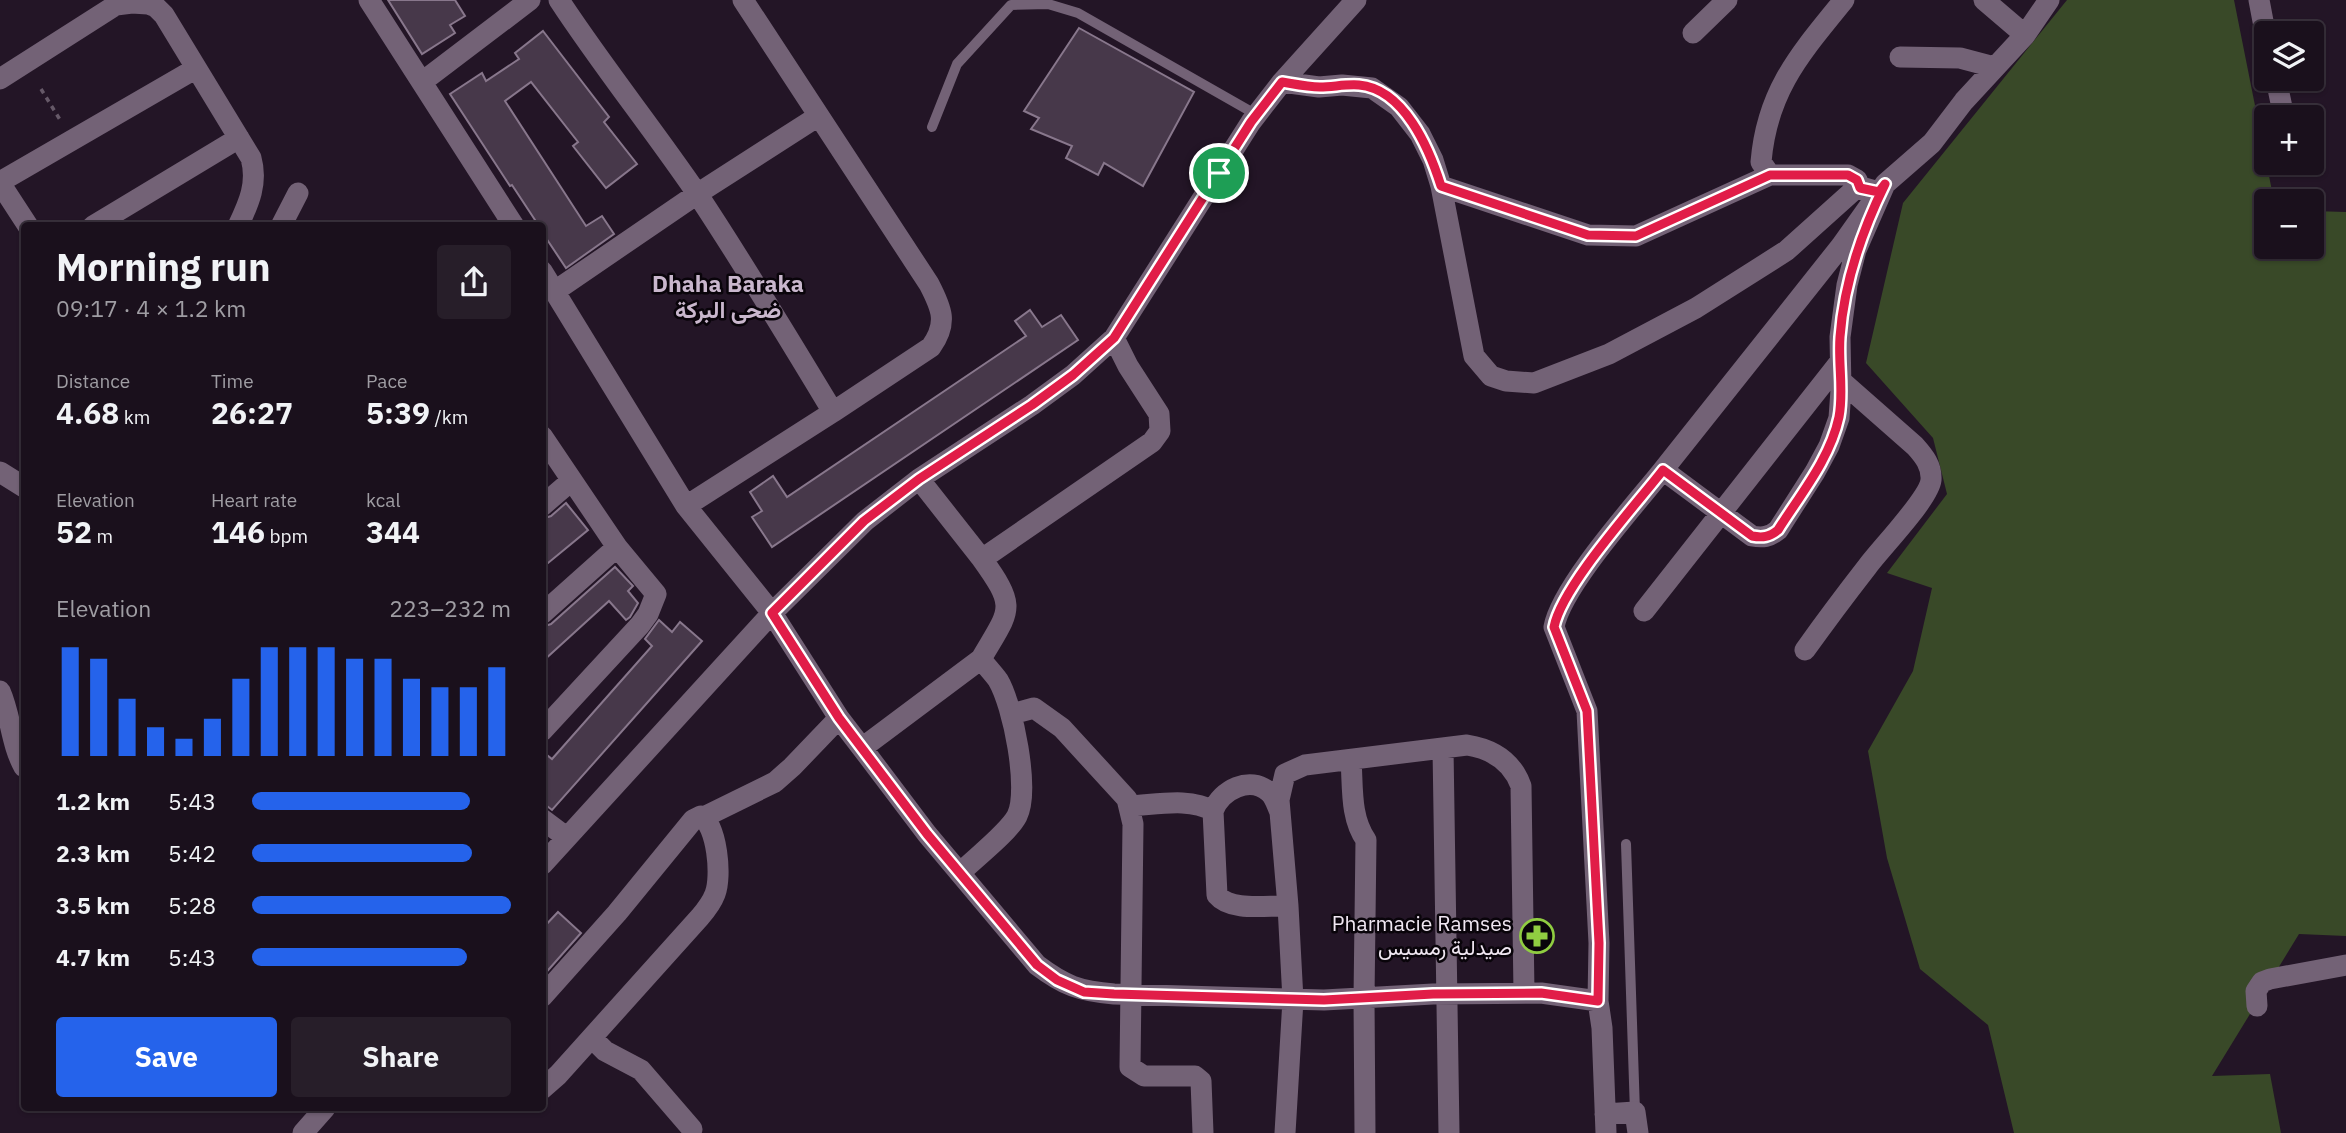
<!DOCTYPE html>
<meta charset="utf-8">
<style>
:root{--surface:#1a101c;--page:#271e29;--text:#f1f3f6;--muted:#9f9da3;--line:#38303b;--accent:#2563eb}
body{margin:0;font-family:"IBM Plex Sans",Vazirmatn,sans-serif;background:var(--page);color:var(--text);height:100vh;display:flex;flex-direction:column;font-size:26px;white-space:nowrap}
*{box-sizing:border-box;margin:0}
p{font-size:23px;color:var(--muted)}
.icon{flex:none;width:38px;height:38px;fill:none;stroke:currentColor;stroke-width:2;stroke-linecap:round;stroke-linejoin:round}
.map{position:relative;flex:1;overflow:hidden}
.details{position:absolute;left:21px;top:222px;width:525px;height:889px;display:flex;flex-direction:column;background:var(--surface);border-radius:7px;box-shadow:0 2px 5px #0004,0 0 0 2px var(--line)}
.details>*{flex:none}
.controls{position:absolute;left:2254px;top:21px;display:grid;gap:14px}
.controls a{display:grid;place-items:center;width:70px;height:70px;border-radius:7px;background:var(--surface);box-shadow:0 2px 5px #0004,0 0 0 2px var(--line);font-size:35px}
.pin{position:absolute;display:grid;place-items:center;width:60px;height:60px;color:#fff;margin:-30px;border:4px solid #fff;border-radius:50%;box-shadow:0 2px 7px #0007}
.round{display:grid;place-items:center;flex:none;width:74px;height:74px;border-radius:7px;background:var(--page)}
.headline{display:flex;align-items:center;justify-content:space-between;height:119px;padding:0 35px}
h1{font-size:38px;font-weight:800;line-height:52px}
.stats{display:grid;grid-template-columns:repeat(3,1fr);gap:10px;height:119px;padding:7px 35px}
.stats div{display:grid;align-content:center}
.stats b{font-size:30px;font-weight:800}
.stats small{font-size:19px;font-weight:400}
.stats p{font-size:19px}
.chart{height:196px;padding:14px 35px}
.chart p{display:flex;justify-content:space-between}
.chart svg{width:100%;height:126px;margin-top:7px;stroke:var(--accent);stroke-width:6}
.primary-button{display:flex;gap:14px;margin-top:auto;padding:14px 35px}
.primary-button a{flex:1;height:80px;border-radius:7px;background:var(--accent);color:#fff;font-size:28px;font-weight:800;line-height:80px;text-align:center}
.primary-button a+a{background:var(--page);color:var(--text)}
ul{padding:0 35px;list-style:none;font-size:23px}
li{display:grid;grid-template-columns:112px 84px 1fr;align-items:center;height:52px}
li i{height:18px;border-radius:9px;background:var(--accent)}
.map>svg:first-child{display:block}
.green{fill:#394928}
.building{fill:#47384a;stroke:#88778c;stroke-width:2}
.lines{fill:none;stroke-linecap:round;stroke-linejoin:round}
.path{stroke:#665968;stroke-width:3.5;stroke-dasharray:5 5;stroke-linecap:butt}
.lane{stroke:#736276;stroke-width:10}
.street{stroke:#736276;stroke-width:21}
.route-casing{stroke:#fff;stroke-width:14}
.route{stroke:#e11d48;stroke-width:9}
.labels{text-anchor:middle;stroke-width:5;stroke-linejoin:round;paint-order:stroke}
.poi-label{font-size:21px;fill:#f0e7f2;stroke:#09040a;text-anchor:end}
.neighbourhood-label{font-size:23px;font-weight:bold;fill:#c9b7cd;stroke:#09040a}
</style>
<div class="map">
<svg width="2346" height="1133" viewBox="0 0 2346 1133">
<rect width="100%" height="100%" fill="#231526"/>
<path class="green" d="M 2067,0 L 2234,0 L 2274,201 L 2266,201 L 2266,247 L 2312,247 L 2312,211 L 2346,212 L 2346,936 L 2299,934 L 2212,1076 L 2270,1074 L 2281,1133 L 2014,1133 L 1988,1025 L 1920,969 L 1887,858 L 1868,751 L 1913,671 L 1932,588 L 1887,573 L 1947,494 L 1933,438 L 1866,363 L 1903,203 Z"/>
<path class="building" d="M 388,0 L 455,0 L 465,16 L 450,25 L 455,33 L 422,54 Z
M 1079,28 L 1194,92 L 1143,186 L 1104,163 L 1098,175 L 1066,158 L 1072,146 L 1031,129 L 1039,118 L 1024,111 Z
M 543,31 L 609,117 L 604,122 L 637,164 L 606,188 L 573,146 L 578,142 L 531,82 L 505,101 L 586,226 L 602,216 L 614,234 L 566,268 L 542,232 L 542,226 L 539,226 L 512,185 L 510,186 L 450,94 L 482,73 L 486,81 L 519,59 L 515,53 Z
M 1030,310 L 1042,327 L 1061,315 L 1078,340 L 772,547 L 752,517 L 762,511 L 750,492 L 773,476 L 787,497 L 1026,336 L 1015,321 Z
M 566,503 L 588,530 L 542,568 L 542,519 L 551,516 Z
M 615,567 L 633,586 L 628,591 L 638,603 L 630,617 L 626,620 L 609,601 L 542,662 L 542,627 L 551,624 Z
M 659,620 L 672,632 L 680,622 L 702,641 L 552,810 L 542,802 L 542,751 L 552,759 L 652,646 L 645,639 Z
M 558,912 L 581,933 L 542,977 L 542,929 Z"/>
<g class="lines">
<path class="path" d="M 41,89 L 62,123"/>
<path class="lane" d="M 932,127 L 957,64 L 1011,5 L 1048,4 L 1078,13 L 1257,115
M 1626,844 L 1635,1112"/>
<path class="street" d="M 369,0 L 514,226
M 559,0 C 603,67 653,129 698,195 C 745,266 789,339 833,412 L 686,506
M 743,0 L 929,284 C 942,309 948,323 931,347 L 833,412
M 1844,0 C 1801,53 1767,90 1761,162 L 1770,175 L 1848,175 L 1857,180 L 1860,188
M 1984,0 L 2025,35
M 2259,0 L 2266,37
M 1693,33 L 1727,0
M 1900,57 L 1960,58 L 1994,67
M 0,79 L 116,5 L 132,3 L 148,4 L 156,7 L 164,15 L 251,158 C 258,183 249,203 238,226
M 2276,79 L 2284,117
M 422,82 L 530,0
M 1282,82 L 1319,87 L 1342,85 L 1372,88 L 1399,107 L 1420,134 L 1433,160 L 1441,186 L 1474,356 L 1491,376 L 1506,381 L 1534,383 L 1609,354 L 1696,308 L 1786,251 L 1854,190 L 1865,188 L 1879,192
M 0,182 L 195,69
M 0,183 L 28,226
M 1885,184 L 1841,246 L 1663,470 L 1752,536 C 1763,538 1769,537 1778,530 L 1815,472 L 1829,446 L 1839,418 L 1841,390 L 1840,337 L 1847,285 L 1856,250 L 1885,184 L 1932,143 L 1964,101 L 2025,35 L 2049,0
M 1441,186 L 1588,235 L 1636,236 L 1770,175
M 93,226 L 239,138
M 281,226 L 298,193
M 542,271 L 686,506 L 772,613 L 839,718 L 862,748 L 927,834 L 1037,965 C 1065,986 1079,991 1114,994 L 1324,1000 L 1433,994 L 1541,993 L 1598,1001 L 1602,1028 L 1606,1133
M 555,291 L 697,194 L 817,117
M 542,436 L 617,547 L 656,594 L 648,614 L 640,625 L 542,731
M 0,472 L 24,487
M 919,479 L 982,559
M 542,506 L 571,481
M 1644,611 L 1839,363
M 542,614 L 617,547
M 1805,650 C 1825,622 1846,594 1867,567 C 1880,549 1929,499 1931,480 C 1932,466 1924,456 1915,446 L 1840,380
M 0,691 C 11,716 11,744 24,767
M 1012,714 L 1034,708 L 1062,728 L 1127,799 L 1133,824 L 1130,1067 L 1144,1076 L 1195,1076 L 1201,1081 L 1203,1133
M 862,748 L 981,659
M 1443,748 L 1449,1133
M 1351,760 C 1353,787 1350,817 1366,840 L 1364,998 L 1365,1133
M 1129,806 C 1155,805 1190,797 1213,811 L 1217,895 C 1231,912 1268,905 1288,906
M 1213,811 C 1221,790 1250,775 1269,792 C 1275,797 1277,806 1280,812
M 704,817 L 775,782 L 792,767 L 839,718
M 542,819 L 566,837
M 542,865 L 772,613 L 865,521 L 919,479 L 1032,405 L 1073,375 L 1114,338 L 1251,122 L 1282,82 L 1356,0
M 960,873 C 975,858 1008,833 1017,816 C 1030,790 1013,705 998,680 C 993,673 986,666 981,659 C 1010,609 1018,609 982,559 L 1152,442 L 1160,431 L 1159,414 L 1128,366 L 1114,338
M 542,997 L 617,913 L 693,820 L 701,816 C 717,826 722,876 715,894 C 712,902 706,910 700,917 L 558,1075 L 542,1089
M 1598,1001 L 1599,943 L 1587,711 L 1554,627 C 1561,587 1635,505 1663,470
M 2257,1006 L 2256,991 L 2262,982 L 2270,979 L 2346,965
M 592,1038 L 605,1051 L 641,1070 L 692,1129
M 1605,1114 L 1635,1112 L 1638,1133
M 303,1133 L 325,1108
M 1285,1133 L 1293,1000 L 1288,906 L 1279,800 L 1285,774 L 1305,765 L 1467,745 C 1492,749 1512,761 1521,786 L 1524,993"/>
</g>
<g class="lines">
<g class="route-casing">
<path id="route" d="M 1282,82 C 1294,84 1308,87 1320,87 C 1333,87 1345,84 1359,85 C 1404,89 1429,148 1441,186 L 1588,235 L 1636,236 L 1770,175 L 1848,175 L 1857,180 L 1860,188 L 1879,192 L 1885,184 C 1861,233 1844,282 1840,337 C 1838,364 1844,391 1839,417 C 1830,459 1800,495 1778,530 C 1769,537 1763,538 1752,536 L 1663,470 C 1635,506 1562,586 1554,627 L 1587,711 L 1599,943 L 1598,1001 L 1541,993 L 1433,994 L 1324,1000 L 1114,994 L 1084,992 L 1057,980 L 1037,965 L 927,834 L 839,718 L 772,613 L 864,521 L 919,479 L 1032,405 L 1073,375 L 1114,338 L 1251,122 Z"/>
</g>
<use href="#route" class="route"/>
</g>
<defs>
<g id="pharmacy-ring" transform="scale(1.75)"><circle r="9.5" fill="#09040a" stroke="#90cd41" stroke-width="1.5"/><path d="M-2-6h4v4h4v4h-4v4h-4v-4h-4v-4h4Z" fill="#90cd41"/></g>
</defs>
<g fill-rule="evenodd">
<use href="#pharmacy-ring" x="1537" y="936"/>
</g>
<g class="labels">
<g class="poi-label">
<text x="1512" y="931">Pharmacie Ramses<tspan x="1512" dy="24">صيدلية رمسيس</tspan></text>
</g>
<g class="neighbourhood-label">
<text x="728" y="292">Dhaha Baraka<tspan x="728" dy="26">ضحى البركة</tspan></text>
</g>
</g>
</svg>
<div class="controls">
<a><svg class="icon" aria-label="layers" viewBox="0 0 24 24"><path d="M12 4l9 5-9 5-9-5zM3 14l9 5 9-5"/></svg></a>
<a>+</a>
<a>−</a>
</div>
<div class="pin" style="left:1219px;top:173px;background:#1e9e55"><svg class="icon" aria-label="arrive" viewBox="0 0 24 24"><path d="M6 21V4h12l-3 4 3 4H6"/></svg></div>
<section class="details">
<div class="headline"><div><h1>Morning run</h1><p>09:17 · 4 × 1.2 km</p></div><a class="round"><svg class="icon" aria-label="share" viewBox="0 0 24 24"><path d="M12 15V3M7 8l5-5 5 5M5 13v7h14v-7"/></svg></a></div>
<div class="stats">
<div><p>Distance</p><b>4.68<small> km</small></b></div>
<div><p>Time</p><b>26:27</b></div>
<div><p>Pace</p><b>5:39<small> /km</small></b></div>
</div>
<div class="stats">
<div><p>Elevation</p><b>52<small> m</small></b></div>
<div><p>Heart rate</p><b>146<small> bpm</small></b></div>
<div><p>kcal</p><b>344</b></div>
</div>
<div class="chart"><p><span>Elevation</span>223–232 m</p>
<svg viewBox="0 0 160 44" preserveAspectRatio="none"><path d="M5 44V6M15 44V10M25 44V24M35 44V34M45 44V38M55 44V31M65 44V17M75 44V6M85 44V6M95 44V6M105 44V10M115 44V10M125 44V17M135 44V20M145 44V20M155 44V13"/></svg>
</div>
<ul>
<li><b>1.2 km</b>5:43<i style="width:84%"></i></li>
<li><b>2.3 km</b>5:42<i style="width:85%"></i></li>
<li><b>3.5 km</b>5:28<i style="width:100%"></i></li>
<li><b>4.7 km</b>5:43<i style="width:83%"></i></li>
</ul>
<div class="primary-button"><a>Save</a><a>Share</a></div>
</section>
</div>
